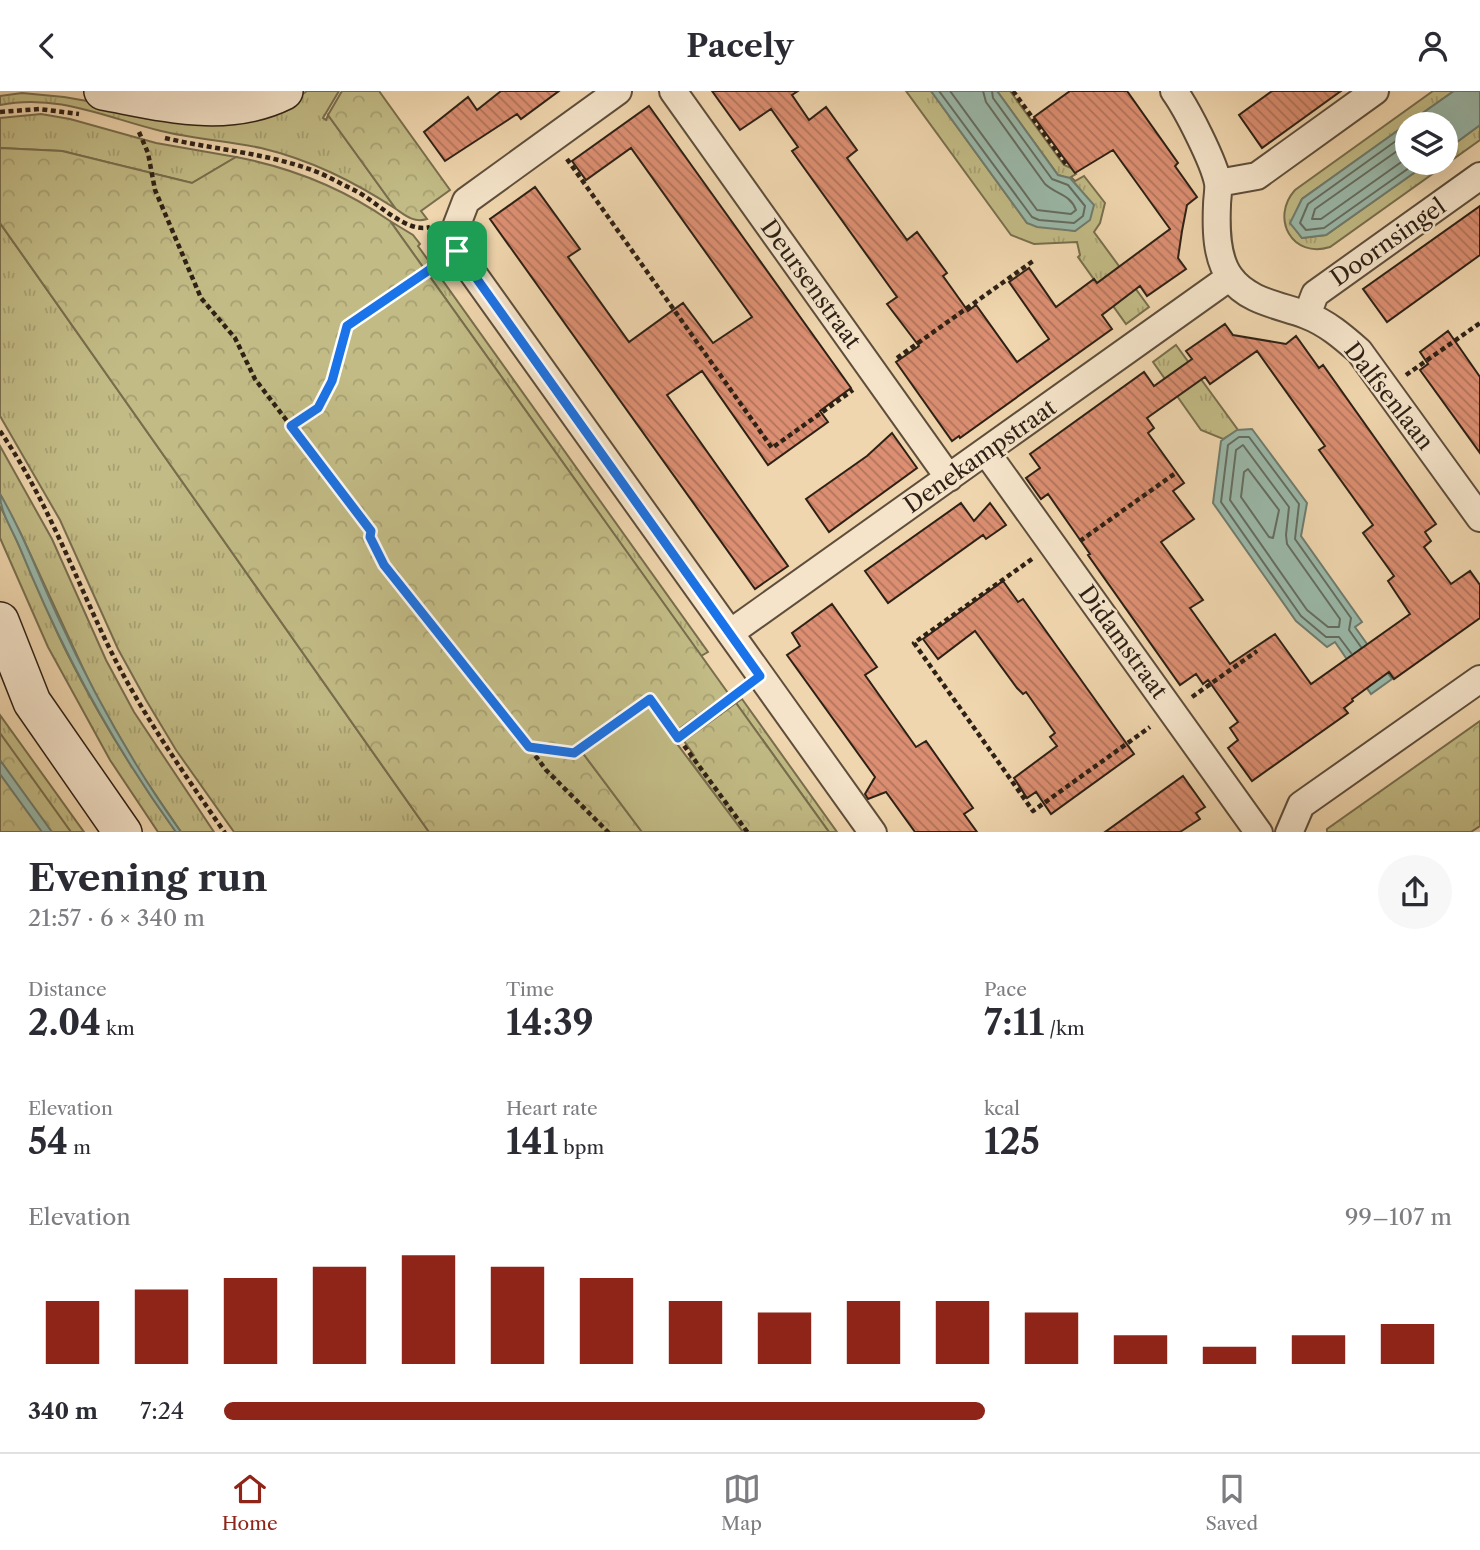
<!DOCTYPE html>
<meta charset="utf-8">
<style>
:root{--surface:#fff;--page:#f7f7f7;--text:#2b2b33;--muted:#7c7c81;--line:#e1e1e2;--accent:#8f2418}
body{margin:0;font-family:"Libre Caslon Text",serif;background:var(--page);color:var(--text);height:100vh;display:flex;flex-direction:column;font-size:26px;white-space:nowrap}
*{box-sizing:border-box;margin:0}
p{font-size:23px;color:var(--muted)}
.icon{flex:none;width:38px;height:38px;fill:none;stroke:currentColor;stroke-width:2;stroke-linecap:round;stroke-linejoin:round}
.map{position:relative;height:741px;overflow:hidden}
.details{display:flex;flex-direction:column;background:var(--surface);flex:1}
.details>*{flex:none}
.fabs{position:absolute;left:1395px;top:21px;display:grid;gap:14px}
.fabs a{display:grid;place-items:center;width:63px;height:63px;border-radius:50%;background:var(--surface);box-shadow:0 7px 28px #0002;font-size:35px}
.pin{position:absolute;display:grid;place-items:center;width:60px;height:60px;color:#fff;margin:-30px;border-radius:14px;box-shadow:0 4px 10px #0006}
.round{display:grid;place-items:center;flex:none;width:74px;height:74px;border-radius:37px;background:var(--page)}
.head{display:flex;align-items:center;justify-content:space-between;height:119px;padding:0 28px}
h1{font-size:38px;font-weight:700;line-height:52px}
.stats{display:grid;grid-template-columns:repeat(3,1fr);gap:10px;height:119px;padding:7px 28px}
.stats div{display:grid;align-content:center}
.stats b{font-size:35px;font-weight:700}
.stats small{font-size:19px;font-weight:400}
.stats p{font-size:19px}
.chart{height:196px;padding:14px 28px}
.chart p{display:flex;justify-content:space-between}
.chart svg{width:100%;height:126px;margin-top:7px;stroke:var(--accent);stroke-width:6}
ul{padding:0 28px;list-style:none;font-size:23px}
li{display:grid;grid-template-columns:112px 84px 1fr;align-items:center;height:52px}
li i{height:18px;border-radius:9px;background:var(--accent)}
header{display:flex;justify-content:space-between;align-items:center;height:91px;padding:0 28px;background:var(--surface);font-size:32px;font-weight:700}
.tabs{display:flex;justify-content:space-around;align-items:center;height:98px;border-top:2px solid var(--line);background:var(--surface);font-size:19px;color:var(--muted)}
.tabs a{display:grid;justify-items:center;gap:4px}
.tabs .selected{color:var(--accent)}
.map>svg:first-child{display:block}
.grass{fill:url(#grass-tufts);stroke:#786e4d;stroke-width:2}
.forest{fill:url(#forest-crowns);stroke:#786e4d;stroke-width:2}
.garden{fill:#c2bb85;stroke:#786e4d;stroke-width:2}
.water{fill:#9ab9aa;stroke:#6f7c6e;stroke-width:2}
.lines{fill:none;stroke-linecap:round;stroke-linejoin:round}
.shore{stroke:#646d60;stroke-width:2}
.building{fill:url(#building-back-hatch);stroke:#2e2115;stroke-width:2;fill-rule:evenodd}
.street-casing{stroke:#5e4e3b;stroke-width:30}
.secondary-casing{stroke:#2e2115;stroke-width:40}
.path{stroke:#2e2115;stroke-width:4.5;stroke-dasharray:5 3.5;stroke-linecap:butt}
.street{stroke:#f5e4ca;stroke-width:26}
.secondary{stroke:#f5e4ca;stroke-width:37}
.route-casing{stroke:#fff;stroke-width:14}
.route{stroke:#1a73e8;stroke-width:9}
.labels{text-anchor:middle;stroke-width:5;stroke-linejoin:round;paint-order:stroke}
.street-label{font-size:23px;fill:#2e2115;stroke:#f5e4ca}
</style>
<header><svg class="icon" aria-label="back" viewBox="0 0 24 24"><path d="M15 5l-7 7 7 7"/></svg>Pacely<svg class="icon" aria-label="person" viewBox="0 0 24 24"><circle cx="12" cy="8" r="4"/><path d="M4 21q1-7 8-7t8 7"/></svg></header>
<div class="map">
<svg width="1480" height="742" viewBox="0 0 1480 742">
<defs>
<pattern id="grass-tufts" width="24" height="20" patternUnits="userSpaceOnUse" patternTransform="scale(1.75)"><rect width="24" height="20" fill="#c2bb85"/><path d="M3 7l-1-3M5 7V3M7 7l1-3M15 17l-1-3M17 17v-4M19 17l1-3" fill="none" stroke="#a7a072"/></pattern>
<pattern id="forest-crowns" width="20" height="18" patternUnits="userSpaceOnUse" patternTransform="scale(1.75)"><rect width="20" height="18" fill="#c2bb85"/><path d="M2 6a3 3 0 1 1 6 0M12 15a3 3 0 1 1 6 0" fill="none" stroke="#a7a072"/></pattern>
<pattern id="building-back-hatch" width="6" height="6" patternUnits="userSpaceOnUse" patternTransform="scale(1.75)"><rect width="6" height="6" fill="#dc8f72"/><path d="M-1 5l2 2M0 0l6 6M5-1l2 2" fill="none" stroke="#b3745c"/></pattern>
</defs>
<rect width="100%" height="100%" fill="#f0d6ae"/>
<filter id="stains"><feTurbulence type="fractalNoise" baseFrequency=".00286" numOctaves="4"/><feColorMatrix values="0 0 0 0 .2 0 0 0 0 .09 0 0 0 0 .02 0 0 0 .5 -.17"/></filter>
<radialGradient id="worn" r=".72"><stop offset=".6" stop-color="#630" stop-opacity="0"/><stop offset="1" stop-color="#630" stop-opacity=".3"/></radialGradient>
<path class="grass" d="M 307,0 L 339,0 L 323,27 L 326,29 L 328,24 L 396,118 C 353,90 311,69 261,57 C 228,50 194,48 161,40 C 107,27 57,2 0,14 L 0,5 L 22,2 L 64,6 L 192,28 L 291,11 Z
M 906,0 L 931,0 L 1027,132 L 1075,140 L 1089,129 C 1083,106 1084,91 1058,84 L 997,0 L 1010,0 L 1064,74 L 1071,77 L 1076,83 L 1071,86 L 1075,90 L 1084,85 L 1105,112 L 1100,132 L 1094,141 L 1149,216 L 1126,233 L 1078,166 L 1080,164 L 1077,151 L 1034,153 L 1011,144 Z
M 1433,0 L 1454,0 L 1302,108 L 1291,132 L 1302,147 L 1326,144 L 1428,72 L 1446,72 L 1446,59 L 1480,34 L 1480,49 L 1330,156 C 1292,168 1270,127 1295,99 Z
M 41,23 L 70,28 L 156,52 L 236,66 L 192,92 L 62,60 L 0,57 L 0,27 Z
M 390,130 L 413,144 L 420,153 L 418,155 L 708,561 L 701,565 Z
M 0,132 L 429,741 L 234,741 L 176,659 L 146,609 L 118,558 L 60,429 L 0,325 Z
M 1176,254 L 1238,339 L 1223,348 L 1201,339 L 1153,271 Z
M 0,355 L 52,448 L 106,569 L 134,621 L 214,741 L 181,741 L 136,675 L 93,599 L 21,443 L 0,403 Z
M 0,415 C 25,463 43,514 67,562 C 98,624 136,685 176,741 L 158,741 L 110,669 L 48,556 L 0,447 Z
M 742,608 L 837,741 L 829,741 L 736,612 Z
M 0,624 L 84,741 L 52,741 L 0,669 Z"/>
<path class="forest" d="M 342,0 L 379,0 L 450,99 L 421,120 L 427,128 C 414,132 406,125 396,118 L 328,24 Z
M 0,57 L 62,60 L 192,92 L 236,66 C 293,77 343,97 390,130 L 728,602 L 671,644 L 648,615 L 582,661 L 642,741 L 429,741 L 0,132 Z
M 736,612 L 829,741 L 742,741 L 689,668 L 694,664 L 684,650 Z
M 1480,630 L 1480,735 L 1471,741 L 1327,741 L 1327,738 Z
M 0,642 L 71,741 L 0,741 Z"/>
<path class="garden" d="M 648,614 L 743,741 L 642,741 L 582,661 Z"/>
<path class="water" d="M 931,0 L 997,0 L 1058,84 L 1070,87 L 1094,114 L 1090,129 L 1075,140 L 1037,136 L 1027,132 Z
M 1454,0 L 1480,0 L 1480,34 L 1446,59 L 1446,33 L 1407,33 Z
M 1407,33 L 1407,72 L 1428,72 L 1326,144 L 1302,147 L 1290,132 L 1302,108 Z
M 1252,338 L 1307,412 L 1301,445 L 1362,531 L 1355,536 L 1392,588 L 1371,603 L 1335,551 L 1327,556 L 1296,530 L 1213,412 L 1221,350 L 1237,339 Z
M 0,403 C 23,441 38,484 57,524 C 92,600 132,673 181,741 L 176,741 C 112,653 61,558 20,457 C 13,439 0,422 0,403 Z
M 0,669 L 52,741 L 42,741 L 0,683 Z"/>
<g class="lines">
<path class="shore" d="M 939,0 L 1032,126 L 1039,129 L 1074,132 L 1083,125 L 1085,115 L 1068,94 L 1052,88 L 993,7 L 992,0
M 950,0 L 1037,119 L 1071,123 L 1076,119 C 1070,103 1057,104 1045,93 L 986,11 L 983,0
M 1407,42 L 1308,113 L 1300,132 L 1306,139 L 1324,137 L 1416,72
M 1407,53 L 1315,118 L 1312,128 L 1321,128 L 1407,67
M 1243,354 L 1289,416 L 1286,444 L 1287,453 L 1340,528 L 1339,536 L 1328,536 L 1307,519 L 1230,409 L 1236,359 Z
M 1248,378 L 1279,419 L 1273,447 L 1269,446 L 1241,406 L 1244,381 Z
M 1351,562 L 1339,546 L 1326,546 L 1301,525 L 1221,411 L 1228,354 L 1239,346 L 1249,346 L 1299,413 L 1295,448 L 1351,527 L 1349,539 L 1361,556"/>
</g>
<path class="building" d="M 501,0 L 559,0 L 521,28 L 517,23 L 445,70 L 424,41 L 468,6 L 477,19 Z
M 712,0 L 798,0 L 792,4 L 809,29 L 826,16 L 857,59 L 847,67 L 907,149 L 917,141 L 947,182 L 943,185 L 968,220 L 976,214 L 1017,271 L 1049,248 L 1009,191 L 1029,177 L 1056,216 L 1094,188 L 1097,192 L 1170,138 L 1113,59 L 1075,82 L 1061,63 L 1034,26 L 1070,0 L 1127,0 L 1178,72 L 1175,75 L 1197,106 L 1187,114 L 1182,140 L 1178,167 L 1186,178 L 1147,205 L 1140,195 L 1102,224 L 1112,238 L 960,347 L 959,345 L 952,350 L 896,271 L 919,255 L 887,213 L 897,206 L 792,60 L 798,56 L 771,18 L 740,39 Z
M 1272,0 L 1341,0 L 1262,57 L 1239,24 Z
M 649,15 L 851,297 L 820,320 L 828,331 L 768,374 L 702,280 L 667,304 L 788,475 L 755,498 L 490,128 L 535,96 L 580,158 L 568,166 L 629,251 L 683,212 L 713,252 L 752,226 L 631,57 L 586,89 L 572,70 Z
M 1480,115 L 1480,164 L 1387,231 L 1363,198 Z
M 1225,233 L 1233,244 L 1286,253 L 1296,245 L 1319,277 L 1323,274 L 1436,433 L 1425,441 L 1431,450 L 1424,456 L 1451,493 L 1470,480 L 1480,494 L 1480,527 L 1394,588 L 1389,581 L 1352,608 L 1353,610 L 1344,617 L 1348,622 L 1252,690 L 1228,657 L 1238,649 L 1230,637 L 1238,631 L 1208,589 L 1203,593 L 1196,583 L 1180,594 L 1088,464 L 1090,463 L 1048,403 L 1041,408 L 1026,387 L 1040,377 L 1030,363 L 1144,281 L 1154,295 L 1192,268 L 1186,260 ZM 1257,260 L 1325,355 L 1319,359 L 1373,434 L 1363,442 L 1394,485 L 1388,490 L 1410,523 L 1311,593 L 1275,543 L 1230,573 L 1190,517 L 1203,509 L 1161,451 L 1194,428 L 1173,400 L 1184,392 L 1148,342 L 1154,337 L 1147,327 L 1205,286 L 1210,293 Z
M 1448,240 L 1480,286 L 1480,362 L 1420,279 L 1428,273 L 1420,261 Z
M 892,342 L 917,377 L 829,441 L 806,408 L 867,365 Z
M 961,412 L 974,430 L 990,412 L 1006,434 L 986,448 L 983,444 L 888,512 L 865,480 Z
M 1003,490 L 1018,511 L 1023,508 L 1134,663 L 1051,723 L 1036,701 L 1027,707 L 1014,687 L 1057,655 L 1050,646 L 1055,642 L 1026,601 L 1023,603 L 1017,597 L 975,540 L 938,568 L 923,548 Z
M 832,513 L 877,576 L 865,584 L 916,656 L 926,650 L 973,717 L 964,723 L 977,741 L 915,741 L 886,701 L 868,708 L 865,703 L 875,686 L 787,564 L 800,555 L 792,542 Z
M 1183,685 L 1205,716 L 1196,722 L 1200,728 L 1180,741 L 1105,741 Z"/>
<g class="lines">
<g class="street-casing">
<path id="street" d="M 618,0 L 466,110 L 456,136 L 457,160 L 873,742
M 673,0 L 949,387
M 1174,0 C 1187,18 1214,71 1218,92 C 1219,99 1217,107 1217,114 C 1216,137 1216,167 1230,186 C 1248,211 1280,214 1306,224 C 1327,232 1343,246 1359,260 L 1480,427
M 1218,92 L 1257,85 L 1375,0
M 1307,224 L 1315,203 L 1480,85
M 986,361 L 1259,742
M 730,542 L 1230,186
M 1289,742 L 1301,714 L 1480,588"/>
</g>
<g class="secondary-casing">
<path id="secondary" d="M 103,0 C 163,11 226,29 284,0
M 0,530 L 32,611 L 123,742"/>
</g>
<path class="path" d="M 1013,0 L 1066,73
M 0,21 L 39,18 L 79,23
M 139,41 L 148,62 L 155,99 L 201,207 L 235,247 L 255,288 L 371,440 L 370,446 L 384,474 L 529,656 L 546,679 L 609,742
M 165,47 C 216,59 268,62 317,81 C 330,86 343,94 356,100 C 377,111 407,143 430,136
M 567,68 L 772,357 L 853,299
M 897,267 L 1033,170
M 1406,284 L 1480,232
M 291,335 L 318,317 L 333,290 L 347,235 L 436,174
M 0,340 C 44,404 71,476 104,546 C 137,616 181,678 225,742
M 1080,450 L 1177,381
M 1032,468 L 914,552 L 1033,720 L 1150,636
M 1192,606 L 1257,560
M 675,650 L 740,600
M 530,656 L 574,662 L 650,608 L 748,742"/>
<use href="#street" class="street"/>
<use href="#secondary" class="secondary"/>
</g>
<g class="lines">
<g class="route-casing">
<path id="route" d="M 457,160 L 760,585 L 678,647 L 650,608 L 574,662 L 529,656 L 384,474 L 370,446 L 371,440 L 291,335 L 318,317 L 332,290 L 347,235 Z"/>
</g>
<use href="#route" class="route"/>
</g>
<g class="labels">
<g class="street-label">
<text transform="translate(1388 151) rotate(-35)" y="8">Doornsingel</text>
<text transform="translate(811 193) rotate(54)" y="8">Deursenstraat</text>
<text transform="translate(1389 305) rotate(52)" y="8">Dalfsenlaan</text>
<text transform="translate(980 365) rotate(-35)" y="8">Denekampstraat</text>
<text transform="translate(1123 551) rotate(54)" y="8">Didamstraat</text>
</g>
</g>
<rect width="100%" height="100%" filter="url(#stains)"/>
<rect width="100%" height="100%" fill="url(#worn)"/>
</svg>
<div class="fabs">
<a><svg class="icon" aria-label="layers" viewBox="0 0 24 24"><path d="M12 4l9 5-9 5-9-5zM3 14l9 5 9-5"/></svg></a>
</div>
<div class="pin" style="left:457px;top:160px;background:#1e9e55"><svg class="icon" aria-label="arrive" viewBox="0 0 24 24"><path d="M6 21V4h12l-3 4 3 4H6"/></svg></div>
</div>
<section class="details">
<div class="head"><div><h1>Evening run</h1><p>21:57 · 6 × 340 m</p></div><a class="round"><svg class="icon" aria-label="share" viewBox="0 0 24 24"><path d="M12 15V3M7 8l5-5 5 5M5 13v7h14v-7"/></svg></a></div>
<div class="stats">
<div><p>Distance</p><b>2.04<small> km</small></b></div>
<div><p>Time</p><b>14:39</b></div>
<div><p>Pace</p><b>7:11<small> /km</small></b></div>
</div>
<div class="stats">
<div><p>Elevation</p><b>54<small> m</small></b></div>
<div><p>Heart rate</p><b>141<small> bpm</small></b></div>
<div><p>kcal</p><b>125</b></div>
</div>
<div class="chart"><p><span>Elevation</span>99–107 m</p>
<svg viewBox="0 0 160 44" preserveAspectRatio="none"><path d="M5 44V22M15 44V18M25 44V14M35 44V10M45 44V6M55 44V10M65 44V14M75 44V22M85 44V26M95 44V22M105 44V22M115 44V26M125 44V34M135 44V38M145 44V34M155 44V30"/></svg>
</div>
<ul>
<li><b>340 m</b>7:24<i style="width:62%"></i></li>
</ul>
</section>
<nav class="tabs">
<a class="selected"><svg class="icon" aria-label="home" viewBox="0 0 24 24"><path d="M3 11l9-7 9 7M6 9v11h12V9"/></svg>Home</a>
<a><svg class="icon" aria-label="map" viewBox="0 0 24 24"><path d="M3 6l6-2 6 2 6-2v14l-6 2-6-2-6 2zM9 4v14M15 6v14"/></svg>Map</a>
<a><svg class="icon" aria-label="saved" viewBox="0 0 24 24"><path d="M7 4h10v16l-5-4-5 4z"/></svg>Saved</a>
</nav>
